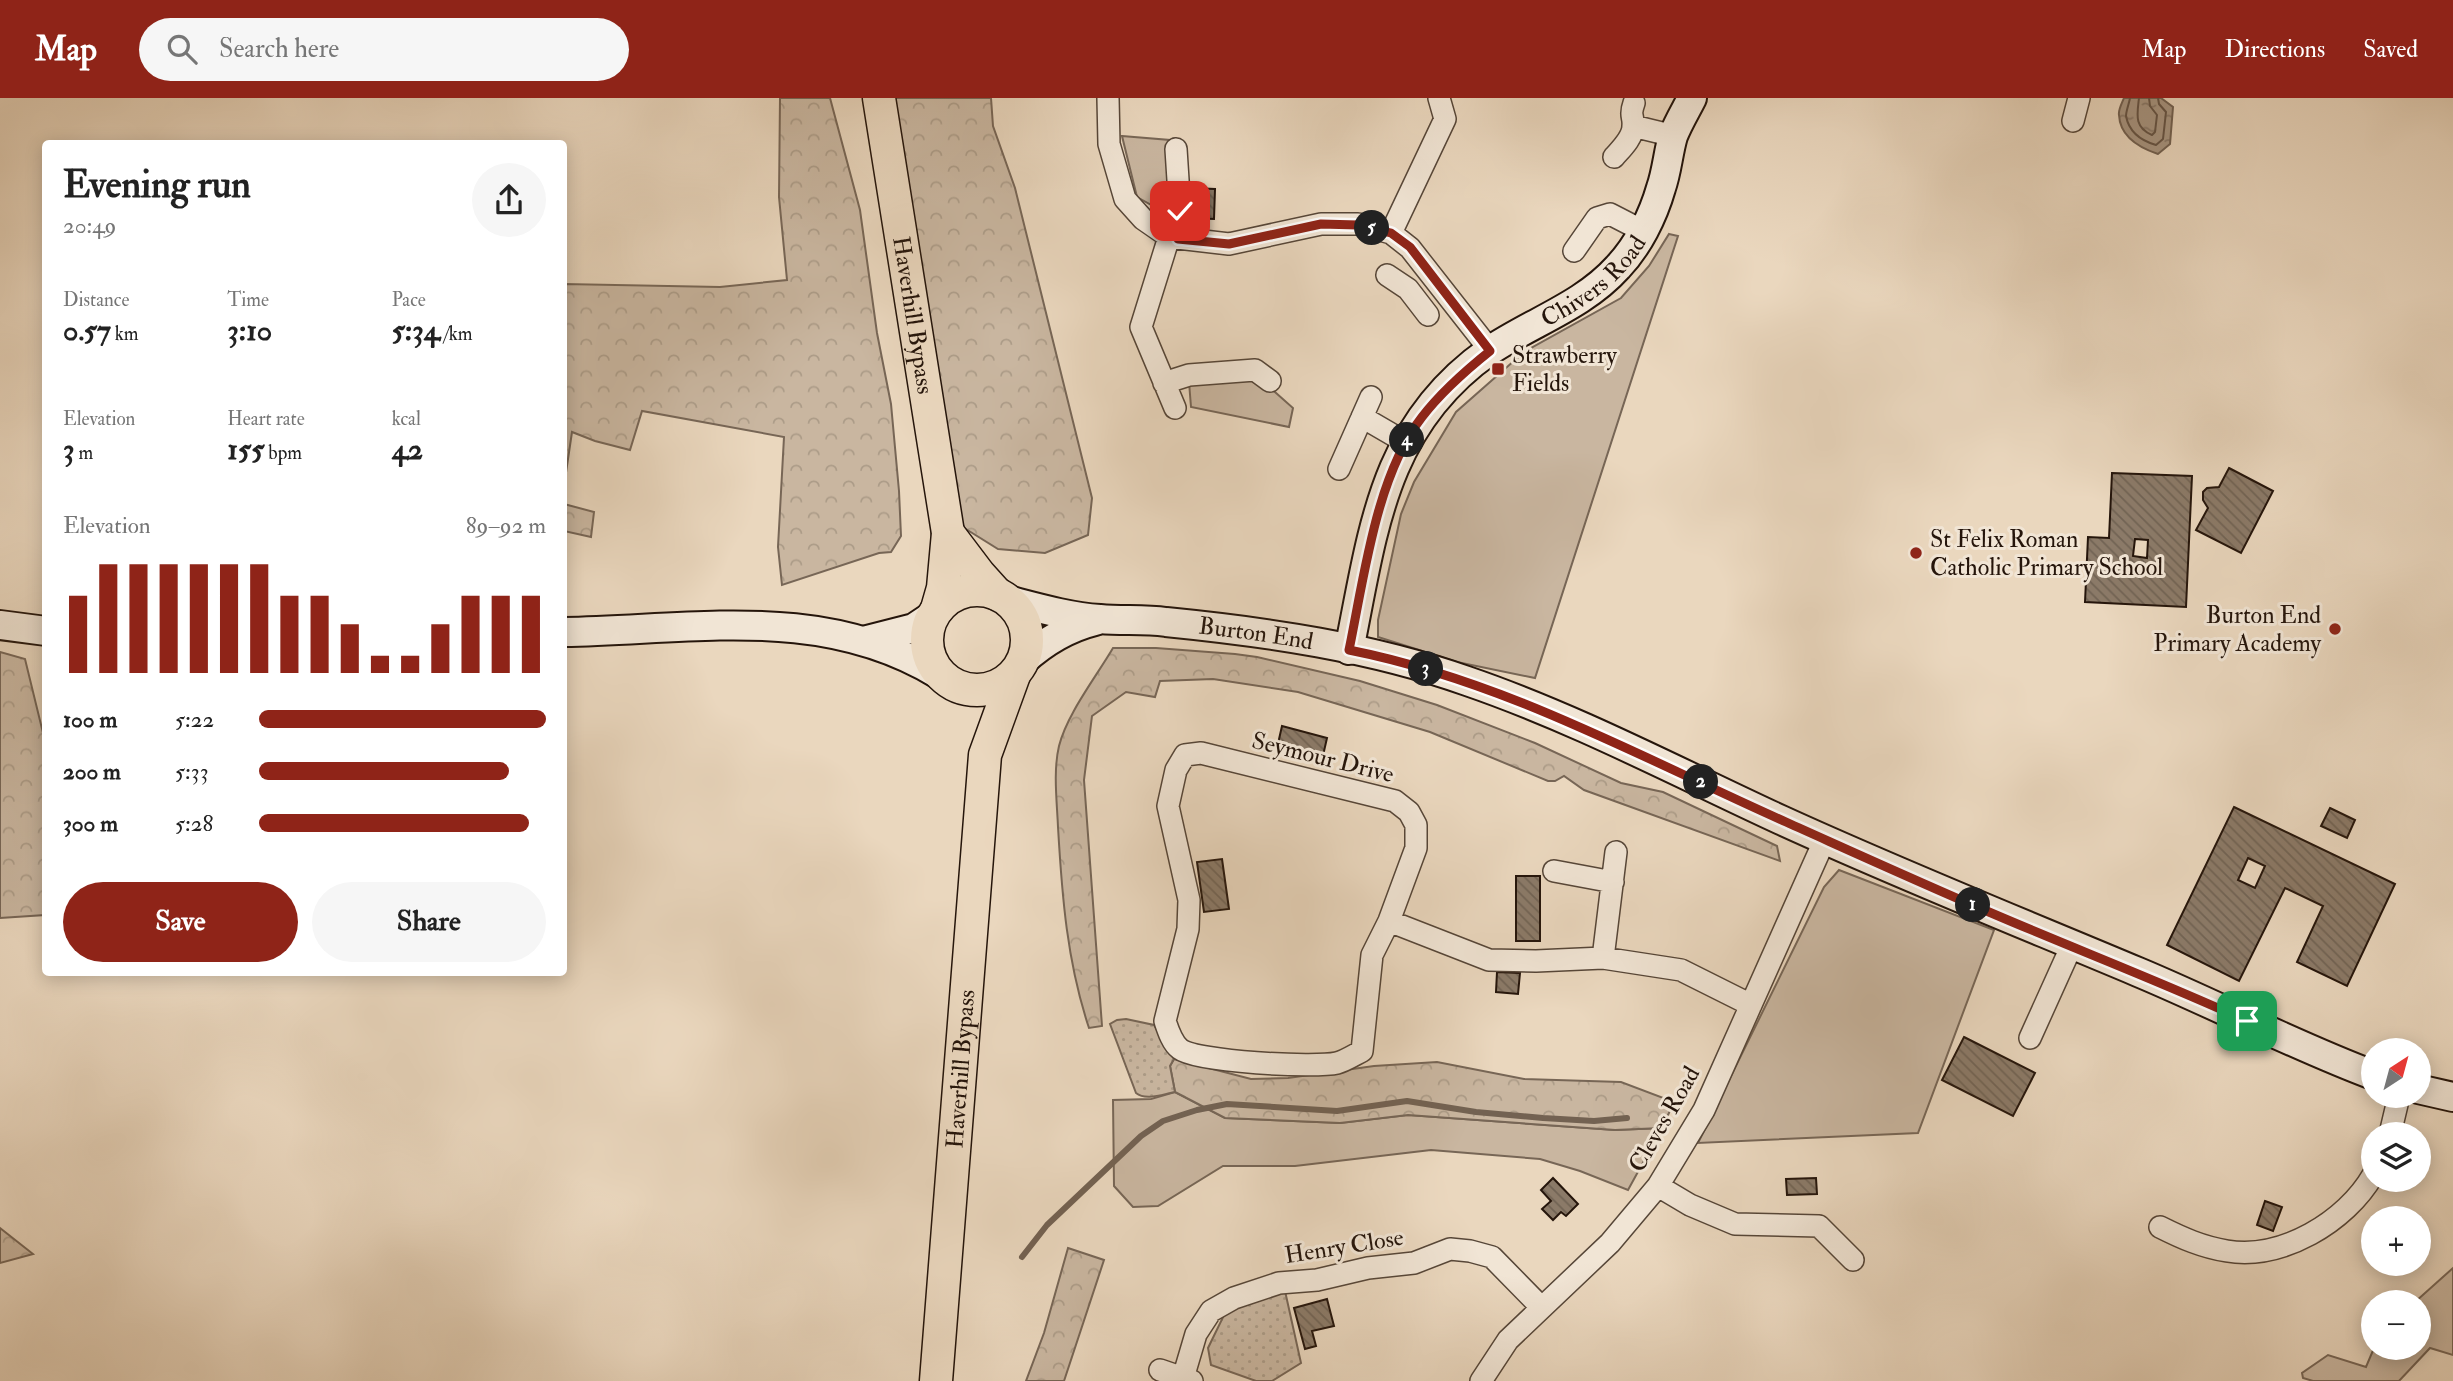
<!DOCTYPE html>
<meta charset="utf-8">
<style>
:root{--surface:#fff;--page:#f6f6f6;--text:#222;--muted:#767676;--accent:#8f2418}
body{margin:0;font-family:"IM FELL Double Pica",serif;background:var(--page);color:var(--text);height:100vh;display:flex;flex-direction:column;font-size:26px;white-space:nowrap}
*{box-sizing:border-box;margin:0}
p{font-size:23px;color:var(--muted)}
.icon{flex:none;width:38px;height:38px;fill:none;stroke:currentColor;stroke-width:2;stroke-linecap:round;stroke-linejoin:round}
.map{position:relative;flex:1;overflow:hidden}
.panel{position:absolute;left:42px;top:42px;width:525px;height:836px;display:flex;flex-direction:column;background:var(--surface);border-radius:7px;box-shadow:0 4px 18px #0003}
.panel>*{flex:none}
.needle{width:46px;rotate:36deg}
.controls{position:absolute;left:2361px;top:940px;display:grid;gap:14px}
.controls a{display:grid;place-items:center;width:70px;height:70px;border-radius:50%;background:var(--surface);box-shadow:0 4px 18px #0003;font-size:35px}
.pin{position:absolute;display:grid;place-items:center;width:60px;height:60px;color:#fff;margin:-30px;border-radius:14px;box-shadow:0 4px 10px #0006}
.km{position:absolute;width:35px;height:35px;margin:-18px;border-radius:50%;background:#222;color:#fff;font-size:19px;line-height:35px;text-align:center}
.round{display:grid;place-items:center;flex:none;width:74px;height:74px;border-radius:37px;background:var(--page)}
.headline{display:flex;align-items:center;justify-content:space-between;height:119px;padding:0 21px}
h1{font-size:38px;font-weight:800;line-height:52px}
.metrics{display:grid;grid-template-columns:repeat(3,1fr);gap:10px;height:119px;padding:7px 21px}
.metrics div{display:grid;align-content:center}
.metrics b{font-size:30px;font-weight:800}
.metrics small{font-size:19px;font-weight:400}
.metrics p{font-size:19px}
.chart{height:196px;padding:14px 21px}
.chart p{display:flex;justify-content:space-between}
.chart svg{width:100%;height:126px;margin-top:7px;stroke:var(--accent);stroke-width:6}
.button{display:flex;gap:14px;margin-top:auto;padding:14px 21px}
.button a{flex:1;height:80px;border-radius:42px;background:var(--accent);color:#fff;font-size:28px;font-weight:800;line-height:80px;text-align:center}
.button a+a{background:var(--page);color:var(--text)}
ul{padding:0 21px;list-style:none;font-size:23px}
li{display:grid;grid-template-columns:112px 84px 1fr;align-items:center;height:52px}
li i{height:18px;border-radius:9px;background:var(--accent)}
header{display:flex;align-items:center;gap:42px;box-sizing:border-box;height:98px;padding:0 35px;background:var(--accent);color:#fff}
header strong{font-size:33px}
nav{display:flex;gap:38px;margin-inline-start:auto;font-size:24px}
.search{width:490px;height:63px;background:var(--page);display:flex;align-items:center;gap:18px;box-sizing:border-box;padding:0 24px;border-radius:38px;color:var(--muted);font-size:26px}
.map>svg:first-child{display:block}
.grass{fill:#c9b6a0;stroke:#776656;stroke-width:2}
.forest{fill:url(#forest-crowns);stroke:#776656;stroke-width:2}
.park{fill:url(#park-dots);stroke:#776656;stroke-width:2}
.water{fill:url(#water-ripples);stroke:#736252;stroke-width:2}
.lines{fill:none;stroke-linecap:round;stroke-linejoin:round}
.shore{stroke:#665546;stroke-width:2}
.stream{stroke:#736252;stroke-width:6}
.building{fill:url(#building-back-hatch);stroke:#25150b;stroke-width:2;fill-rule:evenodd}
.street-casing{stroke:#564638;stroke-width:24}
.secondary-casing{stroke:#25150b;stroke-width:32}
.primary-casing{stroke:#25150b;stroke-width:35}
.street{stroke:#f1e5d5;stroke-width:21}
.secondary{stroke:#f1e5d5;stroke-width:28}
.primary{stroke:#ead7be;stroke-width:32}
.route-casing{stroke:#fff;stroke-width:14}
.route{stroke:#8f2418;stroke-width:9}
.poi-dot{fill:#8f2418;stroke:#f1e5d5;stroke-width:2.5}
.labels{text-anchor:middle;stroke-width:6;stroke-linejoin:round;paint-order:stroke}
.street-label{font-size:24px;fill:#25150b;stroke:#f1e5d5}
.poi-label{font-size:24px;fill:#25150b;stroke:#f1e5d5;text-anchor:start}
</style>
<header>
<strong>Map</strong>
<div class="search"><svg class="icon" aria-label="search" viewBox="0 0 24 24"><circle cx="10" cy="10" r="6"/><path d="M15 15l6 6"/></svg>Search here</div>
<nav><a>Map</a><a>Directions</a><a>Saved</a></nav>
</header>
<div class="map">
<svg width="2453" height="1283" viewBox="0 0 2453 1283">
<defs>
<pattern id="forest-crowns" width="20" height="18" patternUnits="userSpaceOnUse" patternTransform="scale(1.75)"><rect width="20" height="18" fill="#c9b6a0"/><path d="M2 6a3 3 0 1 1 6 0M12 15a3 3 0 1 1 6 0" fill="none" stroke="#ac9c88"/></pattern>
<pattern id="park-dots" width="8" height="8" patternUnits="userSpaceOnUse" patternTransform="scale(1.75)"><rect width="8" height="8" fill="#c9b6a0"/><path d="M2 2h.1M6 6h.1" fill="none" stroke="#ac9c88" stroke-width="1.8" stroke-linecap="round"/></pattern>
<pattern id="water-ripples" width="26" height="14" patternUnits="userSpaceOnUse" patternTransform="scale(1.75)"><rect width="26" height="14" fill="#a79581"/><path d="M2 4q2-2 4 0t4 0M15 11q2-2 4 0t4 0" fill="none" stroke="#887868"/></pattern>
<pattern id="building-back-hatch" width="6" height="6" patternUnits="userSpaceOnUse" patternTransform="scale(1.75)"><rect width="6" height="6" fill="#8b7a68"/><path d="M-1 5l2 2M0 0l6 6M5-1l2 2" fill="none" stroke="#716354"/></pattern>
</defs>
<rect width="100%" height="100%" fill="#ead7be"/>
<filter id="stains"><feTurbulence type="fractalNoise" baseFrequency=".00286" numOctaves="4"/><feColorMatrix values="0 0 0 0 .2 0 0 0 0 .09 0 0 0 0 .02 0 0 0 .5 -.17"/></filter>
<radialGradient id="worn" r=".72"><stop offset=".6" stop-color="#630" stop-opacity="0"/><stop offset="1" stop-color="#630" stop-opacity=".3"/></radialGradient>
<path class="grass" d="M 1122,38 L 1170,42 L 1173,119 L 1137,99 Z
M 1669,136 L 1678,138 L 1535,580 L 1457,564 L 1378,539 L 1378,522 L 1401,416 L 1414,384 L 1456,314 L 1524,254 L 1621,200 L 1649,168 Z
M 1257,278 L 1293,310 L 1289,329 L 1191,309 L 1189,284 Z
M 1839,772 L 1994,832 L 1918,1035 L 1698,1045 L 1824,789 Z
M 1175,994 L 1225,1020 L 1340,1025 L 1408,1017 L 1615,1032 L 1662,1030 L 1628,1092 L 1580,1073 L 1540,1061 L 1431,1052 L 1295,1068 L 1223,1068 L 1158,1108 L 1133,1109 L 1114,1088 L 1113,1002 L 1151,1001 Z
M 2453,1170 L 2453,1257 L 2430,1250 L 2399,1283 L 2313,1283 L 2303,1280 L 2302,1275 L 2328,1257 L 2366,1269 L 2374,1250 L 2418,1250 L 2418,1204 L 2415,1204 Z"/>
<path class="forest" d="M 780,0 L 830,0 L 860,112 L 877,235 L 891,306 L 899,393 L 901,438 L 891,454 L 879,455 L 782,487 L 778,449 L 784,339 L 642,313 L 630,352 L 595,343 L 572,334 L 564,388 L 564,186 L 720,189 L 787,182 L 779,99 Z
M 893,0 L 991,0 L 993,28 L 1015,90 L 1092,400 L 1088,437 L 1045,455 L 998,451 L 961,428 Z
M 564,406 L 594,414 L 591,439 L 564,433 Z
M 1113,550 L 1156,550 L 1235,556 L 1257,559 L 1360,583 L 1437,607 L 1535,645 L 1621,685 L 1663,694 L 1777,748 L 1780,763 L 1584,692 L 1564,678 L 1555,683 L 1548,683 L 1430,634 L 1298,594 L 1213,581 L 1160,583 L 1155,599 L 1126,594 L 1092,618 L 1084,682 L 1102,928 L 1089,930 C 1067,864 1062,798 1058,729 C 1057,704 1053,673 1059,648 C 1067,616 1096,579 1113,550 Z
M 0,554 L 25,561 L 45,643 L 45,817 L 0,820 Z
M 1174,961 L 1251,981 L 1288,980 L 1374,968 L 1437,964 L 1524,981 L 1621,984 L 1674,1004 L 1662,1030 L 1615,1032 L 1408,1017 L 1340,1025 L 1225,1020 L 1175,994 L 1170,968 Z
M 0,1130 L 33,1156 L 0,1165 Z
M 1068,1150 L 1104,1162 L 1064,1283 L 1026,1283 L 1044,1235 Z"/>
<path class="park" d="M 1126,921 L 1154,927 L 1174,961 L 1170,968 L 1175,994 C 1163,996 1146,1003 1136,995 L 1110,926 L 1117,922 Z
M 1285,1193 L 1301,1265 L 1272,1283 L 1256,1283 L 1211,1267 L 1208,1250 L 1226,1213 Z"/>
<path class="water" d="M 2124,0 L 2161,0 L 2173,9 L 2170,46 L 2158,56 C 2140,50 2120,39 2119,17 C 2118,12 2122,5 2124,0 Z"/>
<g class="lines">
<path class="shore" d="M 2130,0 C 2129,6 2126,13 2126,18 C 2129,34 2142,43 2156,47 L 2163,41 L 2166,14 L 2159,6 L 2158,0
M 2139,0 C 2137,17 2134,29 2152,37 L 2155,34 L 2157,17 L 2150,8 L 2149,0"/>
<path class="stream" d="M 1022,1159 L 1047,1127 L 1141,1038 L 1163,1023 L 1197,1012 L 1227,1006 L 1337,1013 L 1407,1003 L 1476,1014 L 1543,1020 L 1594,1023 L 1627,1020"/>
</g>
<path class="building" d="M 1190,90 L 1215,91 L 1214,121 L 1189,120 Z
M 2229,370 L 2273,393 L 2241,455 L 2196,432 L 2208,410 L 2203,402 L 2203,394 L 2207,390 L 2219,389 Z
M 2112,375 L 2192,378 L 2186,509 L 2085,504 L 2088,439 L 2109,440 ZM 2135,441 L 2148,442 L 2147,460 L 2133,458 Z
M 1282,628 L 1327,640 L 1322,662 L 1277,650 Z
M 2234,709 L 2395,786 L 2347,888 L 2297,864 L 2323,808 L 2285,790 L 2239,883 L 2167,847 ZM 2248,760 L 2265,768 L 2255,790 L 2238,782 Z
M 2330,710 L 2355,722 L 2347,740 L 2321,728 Z
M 1222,761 L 1229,811 L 1204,814 L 1197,764 Z
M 1516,778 L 1540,778 L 1540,843 L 1516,843 Z
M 1497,874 L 1520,875 L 1518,896 L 1496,894 Z
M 1964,939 L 2035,975 L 2013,1018 L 1942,982 Z
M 1553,1080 L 1578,1106 L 1566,1118 L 1561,1114 L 1553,1122 L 1542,1111 L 1551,1103 L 1541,1092 Z
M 1816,1080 L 1817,1096 L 1787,1097 L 1786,1081 Z
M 2265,1103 L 2282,1109 L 2273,1133 L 2257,1127 Z
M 1327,1201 L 1334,1228 L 1312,1233 L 1316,1248 L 1305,1251 L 1294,1210 Z"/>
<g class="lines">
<g class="street-casing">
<path id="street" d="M 1108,0 L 1109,46 L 1125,101 L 1143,121 L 1169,139 L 1229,146 L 1321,126 L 1358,126 L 1391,135
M 1439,0 L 1445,21 L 1391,135 L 1410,150 L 1490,252
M 2073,23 L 2079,0
M 1633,28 L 1674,38
M 1176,51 L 1180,113 L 1178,140
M 1614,59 C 1621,51 1633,40 1633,28 C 1634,17 1629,19 1634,5
M 1169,139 L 1141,229 L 1175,310
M 1574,153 L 1597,120 L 1610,116 L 1643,133
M 1387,177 L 1408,191 L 1428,217
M 1164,285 L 1189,277 L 1255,272 L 1270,283
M 1362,319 L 1405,344
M 1339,371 L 1371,299
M 1201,655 L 1395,703 L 1409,714 L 1416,727 L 1416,750 L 1389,823 L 1372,857 L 1362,953 C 1354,957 1345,963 1337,965 C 1315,970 1197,964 1180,951 C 1172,945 1168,932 1165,923 L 1188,831 L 1189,802 L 1168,708 L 1176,672 L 1185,657 Z
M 1554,773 L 1613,784
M 1389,823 L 1489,862 L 1536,863 L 1603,860 L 1681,872 L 1751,907
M 1603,860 L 1616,754
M 2030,940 L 2072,847
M 2390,1036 L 2399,998
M 1658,1088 L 1690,1107 L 1735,1126 L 1819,1128 L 1853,1162
M 2160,1129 C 2182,1140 2202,1149 2227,1153 C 2282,1162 2346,1124 2373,1077
M 1160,1272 L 1192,1283
M 1183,1280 L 1196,1236 L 1211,1213 L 1234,1200 L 1279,1185 L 1317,1182 L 1368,1170 L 1414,1165 L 1450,1151 L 1470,1153 L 1492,1159 L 1541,1209
M 1481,1283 L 1508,1242 L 1610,1145 L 1658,1088 L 1704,1012 L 1825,741"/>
</g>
<g class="secondary-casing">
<g id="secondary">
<path id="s1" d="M 1007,502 C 1038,510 1069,519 1100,521 C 1122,523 1144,521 1166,524 C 1267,534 1371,549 1467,583 C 1575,620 1677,674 1781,722 C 1899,776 2019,824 2138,874 C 2217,907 2293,947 2373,977"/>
<path d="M 0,527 L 46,533"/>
<path d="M 564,534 C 694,532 823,505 940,577"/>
<path d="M 867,542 L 914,530 L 932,518"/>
<path id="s2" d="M 1349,552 C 1373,434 1382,328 1489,253 C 1532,224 1583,208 1618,169 C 1638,148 1653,118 1661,90 C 1667,73 1668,55 1673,38 C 1678,25 1686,12 1692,0"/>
<path d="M 1023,563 C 1045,543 1067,530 1095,523"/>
<path d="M 2418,991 L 2453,999"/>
</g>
</g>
<g class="primary-casing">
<g id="primary">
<path id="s3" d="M 879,0 L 948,435 L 943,490 L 937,511"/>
<path d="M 948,435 L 979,476 L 997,496"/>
<circle cx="977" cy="542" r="50"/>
<path id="s4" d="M 936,1283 L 985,657 L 1014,577"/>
</g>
</g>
<use href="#street" class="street"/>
<use href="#secondary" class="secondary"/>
<use href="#primary" class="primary"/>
</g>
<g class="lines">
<g class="route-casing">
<path id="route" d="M 1180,113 L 1178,141 L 1229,146 L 1321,126 L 1358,127 L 1391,135 L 1410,149 L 1490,253 C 1465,273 1442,293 1422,319 C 1376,378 1364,480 1349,552 C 1505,583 1642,660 1786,724 C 1853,754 1921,785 1989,814 C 2075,851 2162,884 2247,923"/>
</g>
<use href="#route" class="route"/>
</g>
<g class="poi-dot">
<rect x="1491" y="264" width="14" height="14" rx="3.5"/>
<circle cx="1916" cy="455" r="7"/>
<circle cx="2335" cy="531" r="7"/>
</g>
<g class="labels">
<g class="street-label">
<text dy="8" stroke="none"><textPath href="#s2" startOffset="467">Chivers Road</textPath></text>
<text dy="8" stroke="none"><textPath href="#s3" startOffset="220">Haverhill Bypass</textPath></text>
<text dy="8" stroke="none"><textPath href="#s1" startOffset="252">Burton End</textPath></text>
<text transform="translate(1323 659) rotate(14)" y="8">Seymour Drive</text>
<text dy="8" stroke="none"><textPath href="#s4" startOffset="313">Haverhill Bypass</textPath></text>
<text transform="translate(1664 1021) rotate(-60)" y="8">Cleves Road</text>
<text transform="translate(1344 1148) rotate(-9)" y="8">Henry Close</text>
</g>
<g class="poi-label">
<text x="1512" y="265">Strawberry<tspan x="1512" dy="28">Fields</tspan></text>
<text x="1930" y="449">St Felix Roman<tspan x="1930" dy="28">Catholic Primary School</tspan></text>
<text x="2321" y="525" text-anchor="end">Burton End<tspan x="2321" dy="28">Primary Academy</tspan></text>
</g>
</g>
<rect width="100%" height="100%" filter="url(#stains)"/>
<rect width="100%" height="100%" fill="url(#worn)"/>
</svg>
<div class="controls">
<a><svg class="needle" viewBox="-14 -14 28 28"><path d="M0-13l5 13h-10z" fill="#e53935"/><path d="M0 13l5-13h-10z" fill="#767676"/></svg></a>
<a><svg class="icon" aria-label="layers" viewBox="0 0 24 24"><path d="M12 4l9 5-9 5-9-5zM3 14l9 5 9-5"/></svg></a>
<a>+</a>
<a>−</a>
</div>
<div class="pin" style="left:2247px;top:923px;background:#1e9e55"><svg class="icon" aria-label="arrive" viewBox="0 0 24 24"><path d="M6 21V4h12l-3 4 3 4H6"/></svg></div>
<div class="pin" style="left:1180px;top:113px;background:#d93025"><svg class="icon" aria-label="check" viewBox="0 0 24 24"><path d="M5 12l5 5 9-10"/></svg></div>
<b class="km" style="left:1973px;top:807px">1</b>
<b class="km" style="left:1701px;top:684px">2</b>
<b class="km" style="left:1426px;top:571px">3</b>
<b class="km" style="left:1407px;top:342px">4</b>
<b class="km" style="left:1372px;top:130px">5</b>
<section class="panel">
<div class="headline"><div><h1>Evening run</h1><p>20:49</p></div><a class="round"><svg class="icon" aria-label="share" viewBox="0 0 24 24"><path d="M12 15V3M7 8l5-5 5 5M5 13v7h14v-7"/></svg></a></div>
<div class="metrics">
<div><p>Distance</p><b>0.57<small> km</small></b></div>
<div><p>Time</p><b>3:10</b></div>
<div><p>Pace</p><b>5:34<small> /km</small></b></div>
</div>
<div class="metrics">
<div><p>Elevation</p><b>3<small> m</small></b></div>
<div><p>Heart rate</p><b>155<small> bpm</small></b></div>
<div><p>kcal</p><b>42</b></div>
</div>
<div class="chart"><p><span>Elevation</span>89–92 m</p>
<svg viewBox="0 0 160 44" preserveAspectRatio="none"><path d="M5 44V17M15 44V6M25 44V6M35 44V6M45 44V6M55 44V6M65 44V6M75 44V17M85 44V17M95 44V27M105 44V38M115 44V38M125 44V27M135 44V17M145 44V17M155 44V17"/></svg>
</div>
<ul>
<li><b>100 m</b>5:22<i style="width:100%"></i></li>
<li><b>200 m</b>5:33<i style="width:87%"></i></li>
<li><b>300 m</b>5:28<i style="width:94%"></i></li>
</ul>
<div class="button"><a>Save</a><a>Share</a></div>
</section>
</div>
